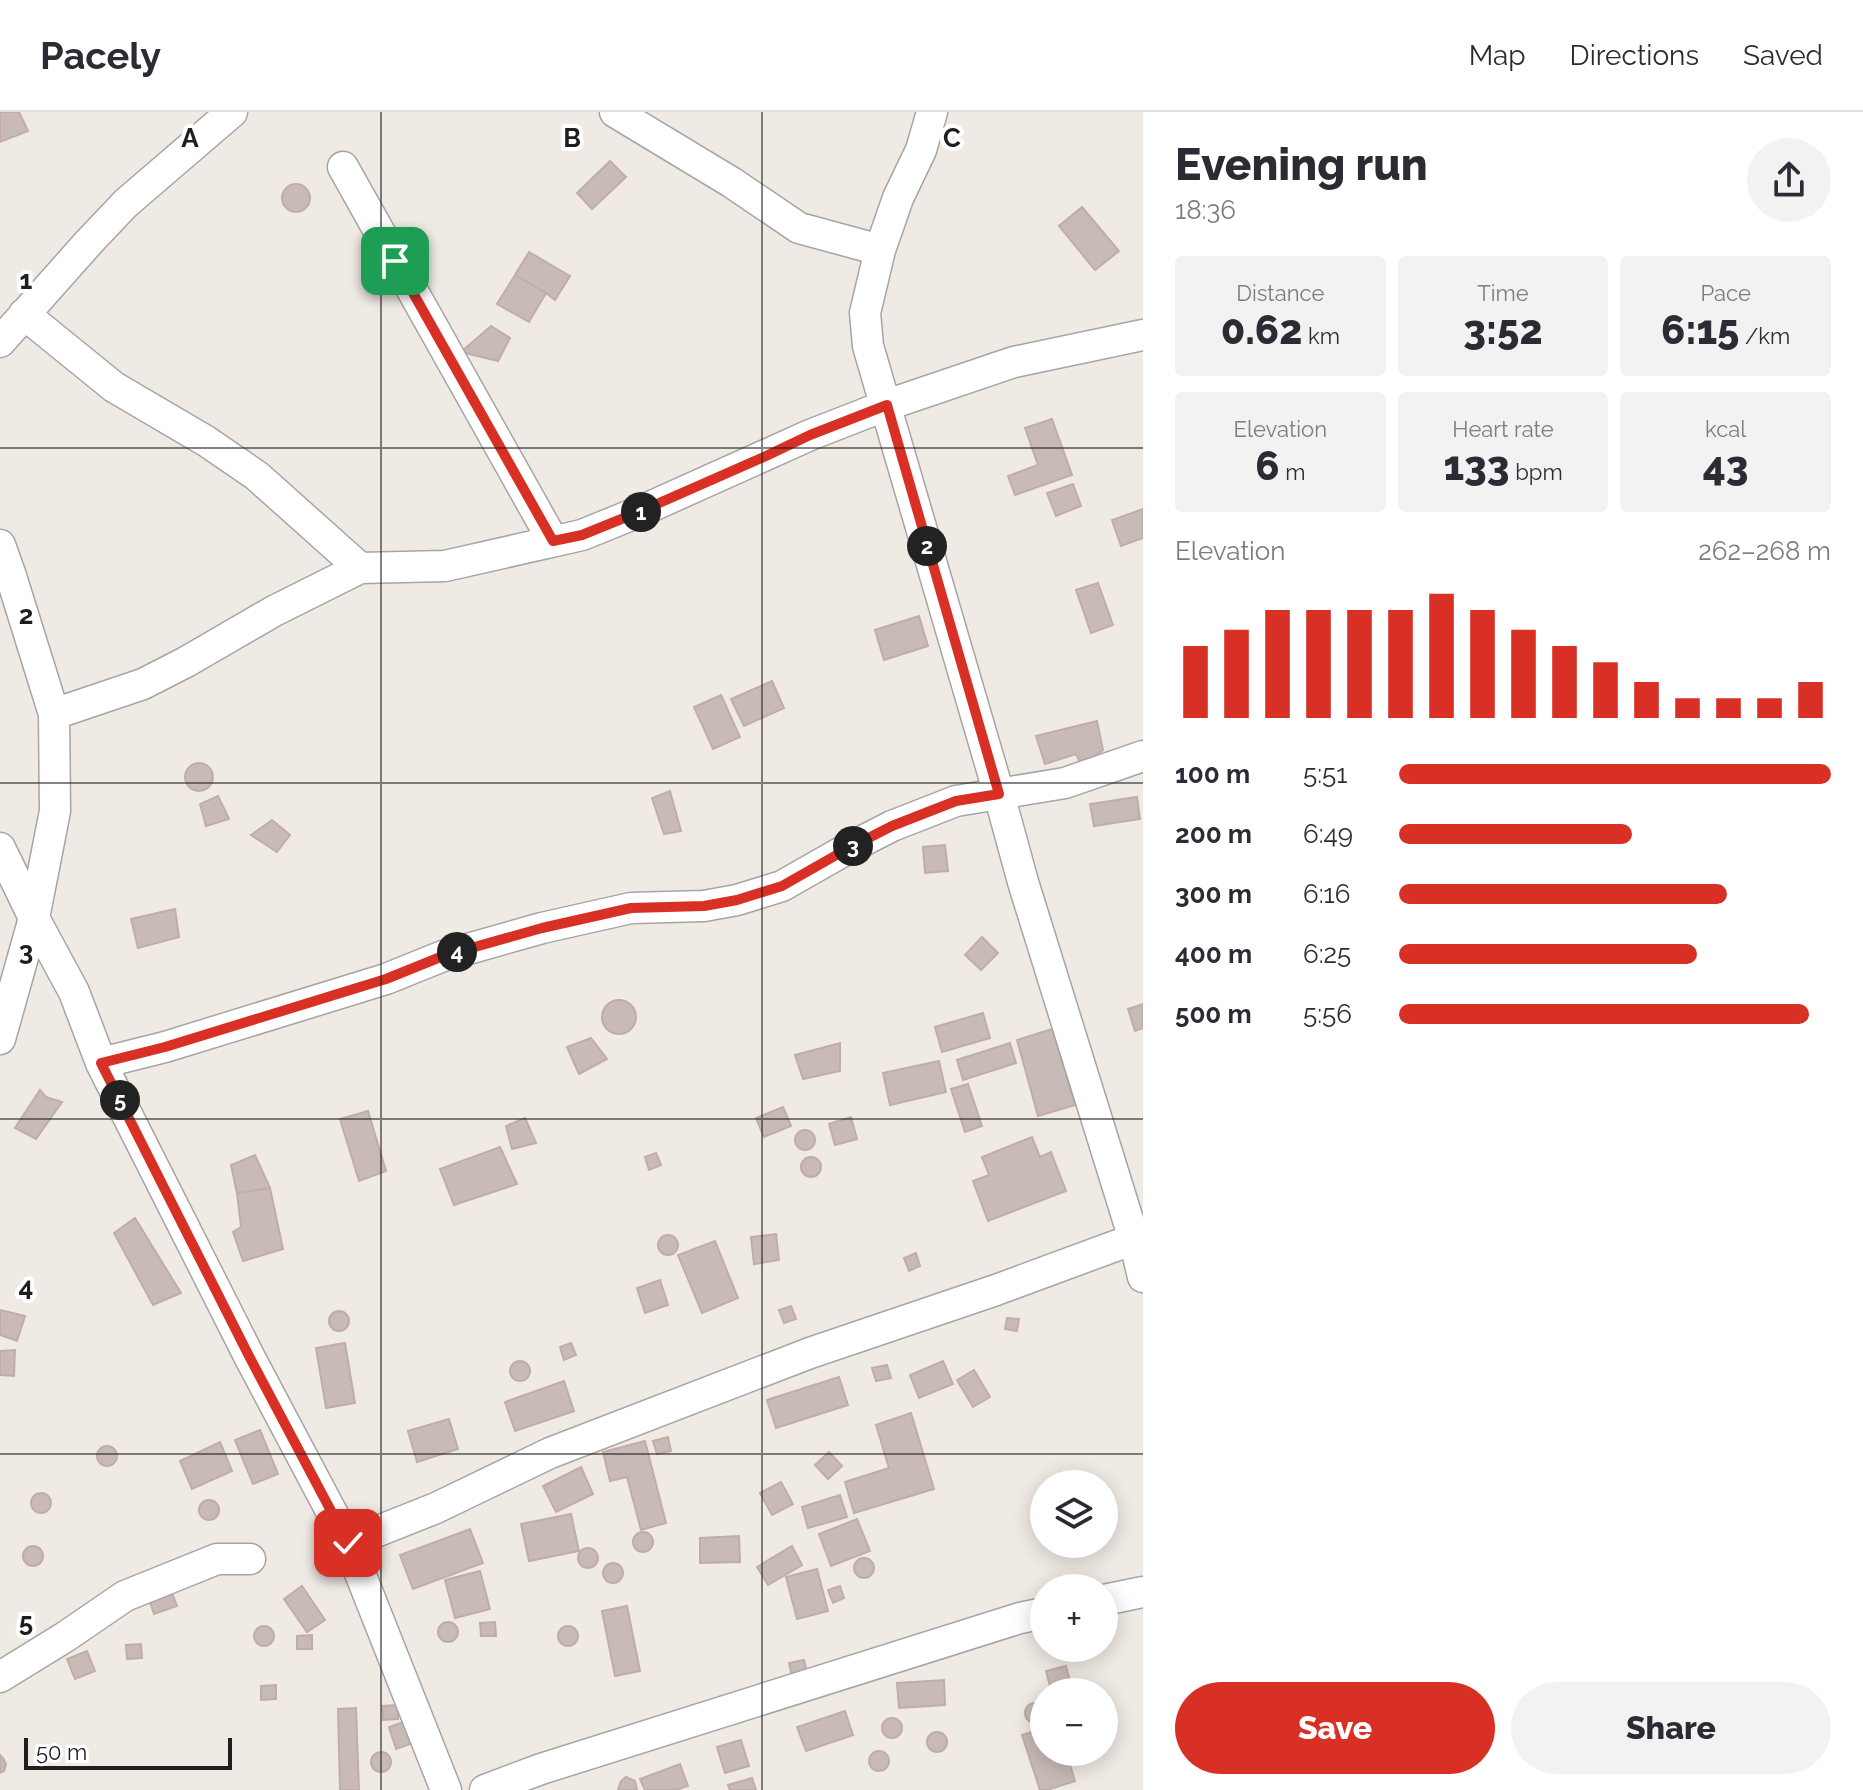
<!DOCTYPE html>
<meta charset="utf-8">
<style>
:root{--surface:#fff;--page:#f2f2f3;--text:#2b2b33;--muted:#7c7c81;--line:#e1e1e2;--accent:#d93025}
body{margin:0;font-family:Raleway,sans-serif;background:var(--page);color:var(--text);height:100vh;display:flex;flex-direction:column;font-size:30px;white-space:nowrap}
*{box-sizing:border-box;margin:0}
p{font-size:26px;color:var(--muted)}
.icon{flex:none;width:44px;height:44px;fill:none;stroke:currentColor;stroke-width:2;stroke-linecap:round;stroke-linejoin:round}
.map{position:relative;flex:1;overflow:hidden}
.sheet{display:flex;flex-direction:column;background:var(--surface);width:720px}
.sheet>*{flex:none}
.controls{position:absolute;left:1030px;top:1358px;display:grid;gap:16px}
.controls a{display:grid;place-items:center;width:88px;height:88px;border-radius:50%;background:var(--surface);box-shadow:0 4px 20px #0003;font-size:40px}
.scale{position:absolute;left:24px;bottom:20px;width:208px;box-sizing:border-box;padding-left:8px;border:4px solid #1e1e1e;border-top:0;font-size:22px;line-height:28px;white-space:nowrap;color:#1e1e1e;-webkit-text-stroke:6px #fff;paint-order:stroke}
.pin{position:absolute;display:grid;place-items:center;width:68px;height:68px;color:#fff;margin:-34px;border-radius:16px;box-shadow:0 4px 12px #0006}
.km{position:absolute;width:40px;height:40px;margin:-20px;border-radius:50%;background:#222;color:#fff;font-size:22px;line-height:40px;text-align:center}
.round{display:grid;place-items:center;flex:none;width:84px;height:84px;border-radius:42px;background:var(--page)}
.overview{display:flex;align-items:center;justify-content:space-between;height:136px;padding:0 32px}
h1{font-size:44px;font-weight:800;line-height:60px}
.figures{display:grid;grid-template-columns:repeat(3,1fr);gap:12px;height:136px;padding:8px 32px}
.figures div{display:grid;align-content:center;border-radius:8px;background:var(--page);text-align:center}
.figures b{font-size:40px;font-weight:800}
.figures small{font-size:22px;font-weight:400}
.figures p{font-size:22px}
.chart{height:224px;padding:16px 32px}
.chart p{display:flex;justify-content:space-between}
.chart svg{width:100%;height:144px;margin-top:8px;stroke:var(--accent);stroke-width:6}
.action{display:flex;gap:16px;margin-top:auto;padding:16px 32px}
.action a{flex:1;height:92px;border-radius:48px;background:var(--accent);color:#fff;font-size:32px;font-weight:800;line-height:92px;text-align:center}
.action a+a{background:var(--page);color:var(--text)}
ul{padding:0 32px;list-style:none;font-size:26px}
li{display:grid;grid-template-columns:128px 96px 1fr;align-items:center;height:60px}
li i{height:20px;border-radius:10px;background:var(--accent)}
header{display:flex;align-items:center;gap:48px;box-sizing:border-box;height:112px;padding:0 40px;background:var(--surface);border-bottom:2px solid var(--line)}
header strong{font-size:38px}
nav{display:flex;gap:44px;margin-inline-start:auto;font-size:28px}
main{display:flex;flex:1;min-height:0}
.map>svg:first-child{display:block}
.building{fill:#c8bbb7;stroke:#c2ada5;stroke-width:2}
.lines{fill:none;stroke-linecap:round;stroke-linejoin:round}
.minor-casing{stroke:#a5a5a5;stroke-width:33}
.minor{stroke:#fff;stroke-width:30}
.route-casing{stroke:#fff;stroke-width:16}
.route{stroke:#d93025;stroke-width:10}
.grid{fill:none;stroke:#1e1e1e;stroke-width:2;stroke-opacity:0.55}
.grid-label{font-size:26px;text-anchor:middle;font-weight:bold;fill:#1e1e1e;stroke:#fff;stroke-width:8;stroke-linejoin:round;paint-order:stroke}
</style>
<header>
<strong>Pacely</strong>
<nav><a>Map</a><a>Directions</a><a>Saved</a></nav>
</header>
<main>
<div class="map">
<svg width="1143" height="1678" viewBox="0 0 1143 1678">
<rect width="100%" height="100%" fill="#f0eae4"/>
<path class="building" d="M 0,0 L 19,0 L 28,19 L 0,30 Z
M 610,49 L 626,65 L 592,97 L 577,81 Z
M282 86a14 14 0 1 1 28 0a14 14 0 1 1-28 0Z
M 1082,95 L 1119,139 L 1095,158 L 1059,114 Z
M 529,140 L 570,164 L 555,188 L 546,181 L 515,163 Z
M 515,163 L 546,181 L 529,210 L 497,192 Z
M 491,214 L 510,226 L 498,249 L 461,240 Z
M 1052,307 L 1072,363 L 1015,383 L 1008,364 L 1038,353 L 1025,316 Z
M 1073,372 L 1081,394 L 1056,404 L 1047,381 Z
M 1143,397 L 1143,426 L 1121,434 L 1112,408 Z
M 1098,471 L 1113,513 L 1091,521 L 1076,478 Z
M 919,504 L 928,534 L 884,548 L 875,518 Z
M 772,569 L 784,596 L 744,614 L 731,587 Z
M 721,583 L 740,625 L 713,637 L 694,595 Z
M 1097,609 L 1103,638 L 1082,654 L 1076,642 L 1045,652 L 1036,624 Z
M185 665a14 14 0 1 1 28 0a14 14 0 1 1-28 0Z
M 670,679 L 681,719 L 664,722 L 652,686 Z
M 218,684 L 229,707 L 206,714 L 200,692 Z
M 1137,685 L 1140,707 L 1094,714 L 1090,692 Z
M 272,708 L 290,723 L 277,740 L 251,723 Z
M 945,733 L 948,759 L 925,761 L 923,735 Z
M 175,797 L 179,825 L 138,836 L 131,807 Z
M 982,825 L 998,841 L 981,858 L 965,843 Z
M602 905a17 17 0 1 1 34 0a17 17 0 1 1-34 0Z
M 1143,892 L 1143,916 L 1135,919 L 1128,897 Z
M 983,901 L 990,926 L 942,940 L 935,915 Z
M 1052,917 L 1075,993 L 1038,1004 L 1017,928 Z
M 591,926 L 607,947 L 579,962 L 567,935 Z
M 840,931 L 840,959 L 803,967 L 795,943 Z
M 1010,931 L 1016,951 L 963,968 L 957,948 Z
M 939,949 L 946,980 L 890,993 L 883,961 Z
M 968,972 L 982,1014 L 965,1020 L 951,977 Z
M 40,978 L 46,985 L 62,990 L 36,1027 L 15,1016 Z
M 783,995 L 791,1014 L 764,1025 L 756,1006 Z
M 368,999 L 386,1059 L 359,1069 L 340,1007 Z
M 851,1005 L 857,1027 L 835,1033 L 829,1012 Z
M 525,1006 L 536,1031 L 512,1037 L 506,1014 Z
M795 1028a10 10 0 1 1 20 0a10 10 0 1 1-20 0Z
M 1032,1025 L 1040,1045 L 1051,1040 L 1066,1079 L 988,1109 L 973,1069 L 989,1063 L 982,1045 Z
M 500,1035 L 517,1072 L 454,1093 L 440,1057 Z
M 656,1041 L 661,1053 L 649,1058 L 645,1045 Z
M 255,1043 L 270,1076 L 237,1081 L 231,1053 Z
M801 1055a10 10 0 1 1 20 0a10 10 0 1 1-20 0Z
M 270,1076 L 283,1137 L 243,1149 L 233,1120 L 241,1115 L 237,1081 Z
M 135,1106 L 181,1181 L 153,1193 L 114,1121 Z
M 776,1122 L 779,1148 L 754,1152 L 751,1125 Z
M658 1133a10 10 0 1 1 20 0a10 10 0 1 1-20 0Z
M 715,1129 L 738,1186 L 702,1201 L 678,1143 Z
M 916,1141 L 920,1154 L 909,1159 L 904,1146 Z
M 660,1168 L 668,1193 L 645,1201 L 637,1176 Z
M 791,1194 L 796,1207 L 784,1211 L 779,1198 Z
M 0,1198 L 25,1204 L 17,1229 L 0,1223 Z
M329 1209a10 10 0 1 1 20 0a10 10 0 1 1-20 0Z
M 1007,1206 L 1019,1207 L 1017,1219 L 1005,1217 Z
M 345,1231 L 355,1291 L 326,1296 L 316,1236 Z
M 571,1231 L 576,1243 L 564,1248 L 560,1235 Z
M 15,1238 L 14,1264 L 0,1263 L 0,1239 Z
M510 1259a10 10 0 1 1 20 0a10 10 0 1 1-20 0Z
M 943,1249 L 953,1272 L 919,1286 L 910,1263 Z
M 887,1253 L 891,1266 L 876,1269 L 872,1256 Z
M 974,1258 L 990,1285 L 973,1295 L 957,1268 Z
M 839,1265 L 848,1293 L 776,1316 L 767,1288 Z
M 564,1269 L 574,1299 L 515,1319 L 505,1290 Z
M 911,1301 L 934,1377 L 854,1401 L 845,1370 L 889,1356 L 876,1313 Z
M 449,1307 L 458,1337 L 417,1350 L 408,1319 Z
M 260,1318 L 278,1362 L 253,1372 L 235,1328 Z
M 668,1325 L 671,1339 L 657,1342 L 653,1329 Z
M 645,1329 L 666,1411 L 641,1418 L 627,1365 L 610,1369 L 603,1340 Z
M 220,1330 L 232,1359 L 192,1377 L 180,1349 Z
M97 1344a10 10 0 1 1 20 0a10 10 0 1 1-20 0Z
M 829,1340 L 842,1354 L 828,1367 L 815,1353 Z
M 581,1355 L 593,1382 L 556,1400 L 543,1374 Z
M 781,1370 L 793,1392 L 772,1403 L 760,1381 Z
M31 1391a10 10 0 1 1 20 0a10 10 0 1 1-20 0Z
M 840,1383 L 847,1405 L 808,1416 L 802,1395 Z
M199 1398a10 10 0 1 1 20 0a10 10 0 1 1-20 0Z
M 571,1402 L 579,1439 L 529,1449 L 521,1412 Z
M 857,1407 L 870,1439 L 831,1454 L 819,1422 Z
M 470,1417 L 483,1451 L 413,1477 L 400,1443 Z
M633 1430a10 10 0 1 1 20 0a10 10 0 1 1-20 0Z
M 739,1424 L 740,1450 L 700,1451 L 700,1426 Z
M23 1444a10 10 0 1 1 20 0a10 10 0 1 1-20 0Z
M 792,1434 L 802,1453 L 768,1473 L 757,1455 Z
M578 1446a10 10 0 1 1 20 0a10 10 0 1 1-20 0Z
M854 1456a10 10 0 1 1 20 0a10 10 0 1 1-20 0Z
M603 1461a10 10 0 1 1 20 0a10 10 0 1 1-20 0Z
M 817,1457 L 828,1499 L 797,1507 L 786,1465 Z
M 480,1459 L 490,1497 L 455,1506 L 445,1468 Z
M 302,1474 L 325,1508 L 307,1520 L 284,1487 Z
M 840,1474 L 844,1486 L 833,1491 L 828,1478 Z
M 170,1476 L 177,1494 L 154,1502 L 148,1484 Z
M 627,1494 L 640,1559 L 615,1564 L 602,1499 Z
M438 1520a10 10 0 1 1 20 0a10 10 0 1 1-20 0Z
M 495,1510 L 496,1524 L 481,1524 L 480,1511 Z
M558 1524a10 10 0 1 1 20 0a10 10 0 1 1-20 0Z
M254 1524a10 10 0 1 1 20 0a10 10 0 1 1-20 0Z
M 312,1523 L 312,1537 L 297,1537 L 297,1524 Z
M 141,1532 L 142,1546 L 127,1547 L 126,1533 Z
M 87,1539 L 95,1559 L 75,1567 L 67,1547 Z
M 804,1548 L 807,1561 L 792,1564 L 789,1551 Z
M 1066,1554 L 1071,1573 L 1051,1578 L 1046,1559 Z
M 944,1568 L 945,1593 L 899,1596 L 897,1571 Z
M 276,1573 L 276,1587 L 261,1588 L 261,1574 Z
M1025 1601a10 10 0 1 1 20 0a10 10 0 1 1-20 0Z
M 398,1593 L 398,1607 L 383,1608 L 382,1594 Z
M 356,1596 L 359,1678 L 340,1678 L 338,1597 Z
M 845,1599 L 853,1623 L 806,1639 L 797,1615 Z
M882 1616a10 10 0 1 1 20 0a10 10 0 1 1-20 0Z
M 409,1608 L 416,1630 L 396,1637 L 389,1615 Z
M 1044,1616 L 1044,1640 L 1066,1640 L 1075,1669 L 1047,1678 L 1040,1678 L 1022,1623 Z
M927 1630a10 10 0 1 1 20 0a10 10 0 1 1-20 0Z
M 741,1628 L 749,1654 L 725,1661 L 717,1635 Z
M869 1649a10 10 0 1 1 20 0a10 10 0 1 1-20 0Z
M371 1650a10 10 0 1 1 20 0a10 10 0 1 1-20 0Z
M 0,1643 L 3,1646 L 6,1652 L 4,1659 L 0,1661 Z
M 680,1652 L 688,1674 L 676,1678 L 645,1678 L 640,1667 Z
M 626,1665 L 635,1669 L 637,1678 L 618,1678 L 621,1669 Z
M 752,1666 L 756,1678 L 730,1678 L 728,1673 Z"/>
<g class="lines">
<g class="minor-casing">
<path id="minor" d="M 615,0 L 731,70 L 799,116 L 880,138
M 932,0 L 921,38 L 898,86 L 880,138 L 865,201 L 868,234 L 999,682 L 1023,770 L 1134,1127 L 1143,1165
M 343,55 L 553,429
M 24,202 L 114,275 L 206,329 L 257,364 L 360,456
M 0,230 L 89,130 L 126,91 L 232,0
M 0,433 L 10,461 L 54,602 L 55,699 L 34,806 L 0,927
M 54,602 L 143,572 L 186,550 L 274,499 L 360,456 L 445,454 L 582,423 L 641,399 L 810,323 L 887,293 L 1014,250 L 1143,223
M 0,736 L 34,806 L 74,880 L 101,951 L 250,1246 L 348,1431 L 446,1678
M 101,951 L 165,935 L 386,867 L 443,844 L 542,816 L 631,796 L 704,794 L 737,788 L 782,774 L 847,737 L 892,714 L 956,689 L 1065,671 L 1143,644
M 348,1431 L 436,1396 L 550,1341 L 810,1241 L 996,1178 L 1134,1127 L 1143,1126
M 1104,1488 L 1143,1480
M 0,1565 L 65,1525 L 125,1484 L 217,1447 L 250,1447
M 485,1678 L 541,1657 L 1020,1506 L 1044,1501"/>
</g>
<use href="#minor" class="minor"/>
</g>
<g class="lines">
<g class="route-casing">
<path id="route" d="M 348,1431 L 250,1246 L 101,951 L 165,935 L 386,867 L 443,844 L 542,816 L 631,796 L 704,794 L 737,788 L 782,774 L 847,737 L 892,714 L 956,689 L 999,682 L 887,293 L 810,323 L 766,344 L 641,399 L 582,423 L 553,429 L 395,149"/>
</g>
<use href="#route" class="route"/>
</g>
<path class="grid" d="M 381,0 L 381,1678M 762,0 L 762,1678M 0,336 L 1143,336M 0,671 L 1143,671M 0,1007 L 1143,1007M 0,1342 L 1143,1342"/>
<g class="grid-label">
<text x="190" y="35">A</text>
<text x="572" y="35">B</text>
<text x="952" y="35">C</text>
<text x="26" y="177">1</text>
<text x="26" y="512">2</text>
<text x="26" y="848">3</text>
<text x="26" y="1184">4</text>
<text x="26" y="1519">5</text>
</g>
</svg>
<div class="controls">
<a><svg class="icon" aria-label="layers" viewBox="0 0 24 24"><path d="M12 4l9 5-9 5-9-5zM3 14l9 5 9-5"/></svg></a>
<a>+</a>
<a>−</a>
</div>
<div class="scale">50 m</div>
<div class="pin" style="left:395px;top:149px;background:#1e9e55"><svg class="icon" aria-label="arrive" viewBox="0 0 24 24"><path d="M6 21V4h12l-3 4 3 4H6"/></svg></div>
<div class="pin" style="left:348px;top:1431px;background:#d93025"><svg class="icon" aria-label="check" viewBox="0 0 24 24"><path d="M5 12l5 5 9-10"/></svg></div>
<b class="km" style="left:641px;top:400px">1</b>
<b class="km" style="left:927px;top:434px">2</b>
<b class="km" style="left:853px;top:734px">3</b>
<b class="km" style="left:457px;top:840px">4</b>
<b class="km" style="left:120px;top:988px">5</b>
</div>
<section class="sheet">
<div class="overview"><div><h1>Evening run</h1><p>18:36</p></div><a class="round"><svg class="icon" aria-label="share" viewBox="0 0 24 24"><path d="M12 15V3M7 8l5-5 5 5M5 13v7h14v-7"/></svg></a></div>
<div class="figures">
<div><p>Distance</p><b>0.62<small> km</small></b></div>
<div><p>Time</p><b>3:52</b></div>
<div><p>Pace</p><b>6:15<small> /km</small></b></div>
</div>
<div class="figures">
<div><p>Elevation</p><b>6<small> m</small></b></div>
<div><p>Heart rate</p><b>133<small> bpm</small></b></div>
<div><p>kcal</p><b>43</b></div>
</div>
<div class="chart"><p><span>Elevation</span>262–268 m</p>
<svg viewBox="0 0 160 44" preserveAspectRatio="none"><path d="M5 44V22M15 44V17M25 44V11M35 44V11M45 44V11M55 44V11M65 44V6M75 44V11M85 44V17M95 44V22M105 44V27M115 44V33M125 44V38M135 44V38M145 44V38M155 44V33"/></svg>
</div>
<ul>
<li><b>100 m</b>5:51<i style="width:100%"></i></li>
<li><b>200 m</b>6:49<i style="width:54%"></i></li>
<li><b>300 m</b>6:16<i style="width:76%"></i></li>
<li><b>400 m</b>6:25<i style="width:69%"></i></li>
<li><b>500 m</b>5:56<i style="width:95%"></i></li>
</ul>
<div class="action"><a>Save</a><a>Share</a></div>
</section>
</main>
